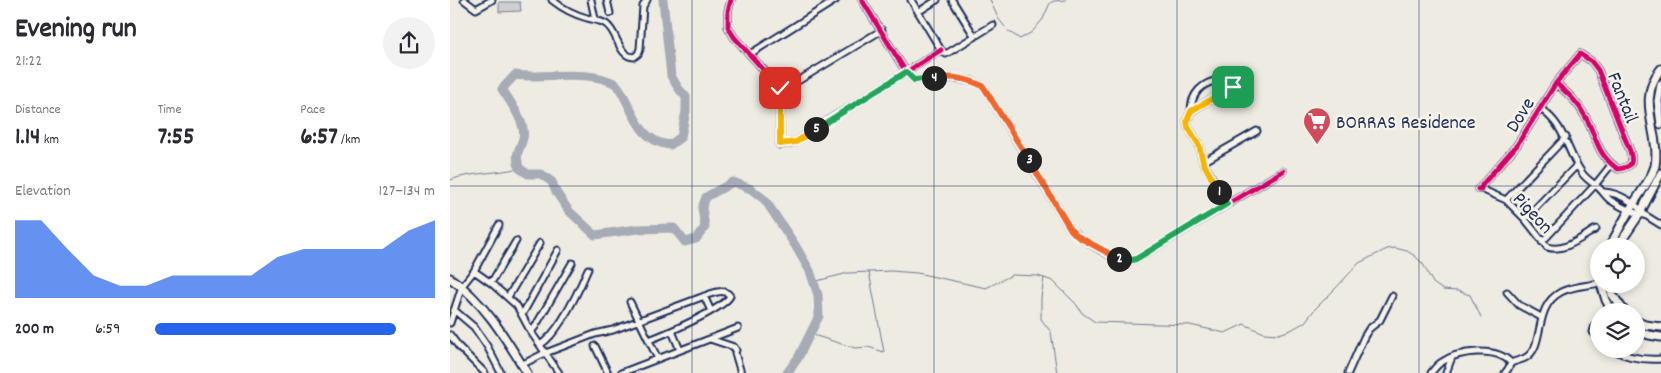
<!DOCTYPE html>
<meta charset="utf-8">
<style>
:root{--surface:#fff;--page:#f2f2f3;--text:#2b2b33;--muted:#7c7c81;--accent:#2563eb}
body{margin:0;font-family:Dekko,sans-serif;background:var(--page);color:var(--text);height:100vh;display:flex;flex-direction:column;font-size:19px;white-space:nowrap}
*{box-sizing:border-box;margin:0}
p{font-size:16px;color:var(--muted)}
.icon{flex:none;width:28px;height:28px;fill:none;stroke:currentColor;stroke-width:2;stroke-linecap:round;stroke-linejoin:round}
.map{position:relative;flex:1;overflow:hidden}
.side{display:flex;flex-direction:column;background:var(--surface);width:450px}
.side>*{flex:none}
.controls{position:absolute;left:1140px;top:238px;display:grid;gap:10px}
.controls a{display:grid;place-items:center;width:55px;height:55px;border-radius:50%;background:var(--surface);box-shadow:0 2px 8px #0003;font-size:25px}
.pin{position:absolute;display:grid;place-items:center;width:42px;height:42px;color:#fff;margin:-21px;border-radius:10px;box-shadow:0 2px 8px #0006}
.km{position:absolute;width:25px;height:25px;margin:-12px;border-radius:50%;background:#222;color:#fff;font-size:14px;line-height:25px;text-align:center}
.round{display:grid;place-items:center;flex:none;width:52px;height:52px;border-radius:26px;background:var(--page)}
.headline{display:flex;align-items:center;justify-content:space-between;height:85px;padding:0 15px}
h1{font-size:28px;font-weight:700;line-height:38px}
.metrics{display:grid;grid-template-columns:repeat(3,1fr);gap:8px;height:85px;padding:5px 15px}
.metrics div{display:grid;align-content:center}
.metrics b{font-size:25px;font-weight:700}
.metrics small{font-size:14px;font-weight:400}
.metrics p{font-size:14px}
.chart{height:140px;padding:10px 15px}
.chart p{display:flex;justify-content:space-between}
.chart svg{width:100%;height:90px;margin-top:5px;fill:var(--accent);opacity:.7}
ul{padding:0 15px;list-style:none;font-size:16px}
li{display:grid;grid-template-columns:80px 60px 1fr;align-items:center;height:38px}
li i{height:12px;border-radius:6px;background:var(--accent)}
main{display:flex;flex:1;min-height:0}
.map>svg:first-child{display:block}
.green{fill:#cfcfcf;stroke:#757f96}
.lines{fill:none;stroke-linecap:round;stroke-linejoin:round}
.stream{stroke:#6e7992;stroke-width:1}
.river{stroke:#a6abb5;stroke-width:9}
.street-casing{stroke:#1b2f5e;stroke-width:9}
.secondary-casing{stroke:#1b2f5e;stroke-width:11}
.street{stroke:#f7f3e8;stroke-width:5}
.secondary{stroke:#f7f3e8;stroke-width:7}
.cycleway-casing{stroke:#f7f3e8;stroke-width:8}
.cycleway{stroke:#d6006c;stroke-width:5}
.split-1-casing{stroke:#fff;stroke-width:10}
.split-2-casing{stroke:#fff;stroke-width:10}
.split-3-casing{stroke:#fff;stroke-width:10}
.split-4-casing{stroke:#fff;stroke-width:10}
.split-5-casing{stroke:#fff;stroke-width:10}
.split-6-casing{stroke:#fff;stroke-width:10}
.split-1{stroke:#f5b400;stroke-width:6}
.split-2{stroke:#22a559;stroke-width:6}
.split-3{stroke:#f0652b;stroke-width:6}
.split-4{stroke:#f0652b;stroke-width:6}
.split-5{stroke:#22a559;stroke-width:6}
.split-6{stroke:#f5b400;stroke-width:6}
.grid{fill:none;stroke:#1b2f5e;stroke-width:1;stroke-opacity:0.55}
.labels{text-anchor:middle;stroke-width:5;stroke-linejoin:round;paint-order:stroke}
.street-label{font-size:20px;fill:#1b2f5e;stroke:#f7f3e8}
.poi-label{font-size:20px;fill:#1b2f5e;stroke:#f7f3e8;text-anchor:start}
</style>
<main>
<section class="side">
<div class="headline"><div><h1>Evening run</h1><p>21:22</p></div><a class="round"><svg class="icon" aria-label="share" viewBox="0 0 24 24"><path d="M12 15V3M7 8l5-5 5 5M5 13v7h14v-7"/></svg></a></div>
<div class="metrics">
<div><p>Distance</p><b>1.14<small> km</small></b></div>
<div><p>Time</p><b>7:55</b></div>
<div><p>Pace</p><b>6:57<small> /km</small></b></div>
</div>
<div class="chart"><p><span>Elevation</span>127–134 m</p>
<svg viewBox="0 0 160 44" preserveAspectRatio="none"><path d="M0 44V6L10 6L20 20L30 33L40 38L50 38L60 33L70 33L80 33L90 33L100 24L110 20L120 20L130 20L140 20L150 11L160 6V44z"/></svg>
</div>
<ul>
<li><b>200 m</b>6:59<i style="width:86%"></i></li>
</ul>
</section>
<div class="map">
<svg width="1211" height="373" viewBox="0 0 1211 373">
<rect width="100%" height="100%" fill="#eeebe2"/>
<filter id="ink" filterUnits="userSpaceOnUse"><feTurbulence type="fractalNoise" baseFrequency=".02" numOctaves="2"/><feDisplacementMap in="SourceGraphic" scale="10" xChannelSelector="R" yChannelSelector="G"/><feConvolveMatrix kernelMatrix="1 2 1 2 8 2 1 2 1" color-interpolation-filters="sRGB"/></filter>
<g filter="url(#ink)">
<path class="green" d="M 49,2 L 70,2 L 71,11 L 49,12 Z"/>
<g class="lines">
<path class="stream" d="M 540,0 L 548,18 L 555,27
M 558,31 L 570,39 L 582,32 L 593,19 L 600,3 L 604,1 L 616,0
M 0,180 C 22,172 46,174 69,168
M 594,278 L 591,298 L 591,319 L 601,332 L 607,373
M 363,282 L 398,273 L 441,271 L 467,273 L 536,288 L 562,275 L 588,276 L 603,281 L 626,304 L 632,313 L 645,322 L 740,325 L 775,333 L 794,324 L 814,333 L 829,334 L 841,330 L 855,322 L 865,309 L 885,289 L 909,263 L 937,249 L 945,248 L 957,251 L 965,256 L 973,264 L 983,283 L 993,290 L 1008,291 L 1020,295 L 1031,317
M 360,334 L 405,348 L 418,347 L 434,352 L 419,272"/>
<path class="river" d="M 213,0 L 221,76 L 229,89 L 236,97 L 236,111 L 231,137 L 220,145 C 190,142 184,113 171,91 C 169,88 168,85 164,83 C 136,69 97,79 65,75 L 52,89 C 59,100 77,124 73,138 C 69,154 65,149 69,168 L 78,174 L 91,174 L 102,182 L 106,192 L 119,211 L 145,235 L 188,229 L 224,228 L 235,242 L 246,239 L 255,227 L 252,208 L 256,197 L 283,182 L 301,189 L 315,200 L 345,245 L 360,271 L 368,295 L 369,316 L 348,358 L 337,373"/>
<g class="street-casing">
<path id="street" d="M 14,0 L 26,9 L 42,0
M 102,0 C 112,8 126,15 137,18 C 143,20 150,20 156,24 C 168,32 168,57 184,57 L 188,54 L 190,49 L 193,6 L 197,0
M 141,0 L 145,19
M 157,0 L 160,13
M 281,0 L 278,11 L 278,27 L 284,37 L 330,88 L 330,145 L 346,142 L 385,116 L 399,108 L 491,50
M 412,0 L 456,72 L 464,80 L 493,77 L 522,81 L 533,86 L 621,230 C 631,239 664,260 678,261 C 679,261 684,259 686,259 L 833,171
M 461,0 L 491,50 L 496,54 L 543,25
M 502,0 L 525,37
M 468,12 L 487,0
M 300,54 L 386,0
M 330,88 L 338,87 L 432,30
M 1091,109 C 1117,128 1115,149 1132,173 C 1136,179 1144,184 1149,188 C 1153,192 1156,197 1160,200 C 1168,205 1186,215 1195,215 C 1186,203 1169,193 1154,192
M 741,111 C 741,94 752,82 770,80
M 753,162 L 807,131
M 1028,189 L 1031,189 L 1056,200 L 1075,219 L 1097,247 C 1114,253 1132,237 1146,229
M 1031,189 L 1032,185 L 1067,145 L 1106,83 L 1130,54 L 1141,61 L 1148,70 L 1180,151 C 1184,164 1181,167 1168,169 C 1146,154 1147,137 1135,116 C 1128,102 1117,93 1106,83
M 1056,200 L 1116,137
M 777,204 L 753,162 L 749,145 L 738,127 L 737,121 L 741,111 L 783,87
M 1195,215 L 1211,225
M 1075,219 L 1127,165
M 1092,242 L 1145,185 L 1161,165
M 24,271 L 41,283 L 67,306 L 81,332 L 109,373
M 41,283 L 66,241
M 1057,292 L 1069,305 L 1091,317
M 254,296 L 261,311
M 58,297 L 90,243
M 180,302 L 208,359
M 4,310 L 24,327 L 37,346 L 51,373
M 72,315 L 108,250
M 1149,322 L 1145,325 L 1143,332 L 1149,338
M 0,323 L 12,286 L 24,271 L 49,225
M 222,331 L 230,350
M 81,332 L 85,327 L 122,263
M 0,335 L 9,347 L 35,373
M 260,339 L 284,347 L 286,350 L 285,353 L 291,373
M 90,345 C 109,333 129,290 138,269
M 145,346 L 158,373
M 1162,349 C 1177,358 1194,360 1211,359
M 71,365 L 93,354 L 145,334 L 163,330 L 260,294 C 267,292 275,289 280,296 C 274,309 215,334 199,340
M 171,373 L 288,328
M 898,373 L 914,337 L 919,329 L 930,320 L 942,296
M 981,373 C 984,369 988,364 992,362 C 1008,351 1047,346 1061,363
M 996,373 L 1002,357
M 1055,373 L 1058,369 L 1061,363 C 1065,361 1071,360 1075,358 C 1096,347 1082,307 1111,292 C 1122,286 1137,286 1149,283"/>
</g>
<g class="secondary-casing">
<path id="secondary" d="M 1211,84 L 1208,101 L 1211,124
M 1160,246 C 1167,233 1174,219 1182,206 C 1190,193 1201,180 1205,166 C 1211,133 1185,100 1211,69
M 1168,246 L 1189,215 L 1211,173
M 0,278 C 34,301 56,339 77,373
M 1151,284 L 1156,300 L 1162,311
M 1160,284 L 1162,294 L 1174,311
M 1186,321 L 1195,325 L 1211,327
M 1186,331 L 1199,335 L 1211,337"/>
</g>
<use href="#street" class="street"/>
<use href="#secondary" class="secondary"/>
<g class="cycleway-casing">
<path id="cycleway" d="M 281,0 L 278,11 L 278,27 L 284,37 L 330,88 L 330,145 L 346,142 L 385,116 L 399,108 L 491,50
M 412,0 L 456,72 L 464,80 L 493,77 L 522,81 L 533,86 L 621,230 C 631,239 664,260 678,261 C 679,261 684,259 686,259 L 833,171
M 1028,189 L 1031,189 L 1032,185 L 1067,145 L 1106,83 L 1130,54 L 1141,61 L 1148,70 L 1180,151 C 1184,164 1181,167 1168,169 C 1146,154 1147,137 1135,116 C 1128,102 1117,93 1106,83"/>
</g>
<use href="#cycleway" class="cycleway"/>
</g>
</g>
<g class="lines" filter="url(#ink)">
<g class="split-1-casing">
<path id="split-1" d="M 769,192 L 753,162 L 749,145 L 738,127 L 737,121 L 741,111 L 783,87"/>
</g>
<g class="split-2-casing">
<path id="split-2" d="M 669,259 L 678,261 L 686,259 L 777,204 L 769,192"/>
</g>
<g class="split-3-casing">
<path id="split-3" d="M 579,160 L 621,230 L 627,236 L 669,259"/>
</g>
<g class="split-4-casing">
<path id="split-4" d="M 484,78 C 500,76 518,79 533,86 L 579,160"/>
</g>
<g class="split-5-casing">
<path id="split-5" d="M 366,129 L 456,72 L 464,80 L 484,78"/>
</g>
<g class="split-6-casing">
<path id="split-6" d="M 330,88 L 330,144 L 346,142 L 366,129"/>
</g>
<use href="#split-1" class="split-1"/>
<use href="#split-2" class="split-2"/>
<use href="#split-3" class="split-3"/>
<use href="#split-4" class="split-4"/>
<use href="#split-5" class="split-5"/>
<use href="#split-6" class="split-6"/>
</g>
<path class="grid" d="M 242,0 L 242,373M 484,0 L 484,373M 727,0 L 727,373M 969,0 L 969,373M 0,186 L 1211,186"/>
<defs>
<g id="supermarket-pin" transform="scale(1.4375)"><path d="M0 17L-7.5 6A9.5 9.5 0 1 1 7.5 6Z" fill="#d1495b" stroke="#f7f3e8"/><path d="M-6-5.5h2.5l.6 2H6L4.5 2H-2.5L-4.4-4H-6ZM-1.5 3.2a1.3 1.3 0 1 0 .1 0ZM3 3.2a1.3 1.3 0 1 0 .1 0Z" fill="#fff"/></g>
</defs>
<g fill-rule="evenodd">
<use href="#supermarket-pin" x="867" y="121"/>
</g>
<g class="labels">
<g class="street-label">
<text transform="translate(1174 97) rotate(68)" y="7">Fantail</text>
<text transform="translate(1069 114) rotate(-58)" y="7">Dove</text>
<text transform="translate(1084 212) rotate(47)" y="7">Pigeon</text>
</g>
<g class="poi-label">
<text x="886" y="128">BORRAS Residence</text>
</g>
</g>
</svg>
<div class="controls">
<a><svg class="icon" aria-label="locate" viewBox="0 0 24 24"><circle cx="12" cy="12" r="6"/><path d="M12 2v4M12 18v4M2 12h4M18 12h4"/></svg></a>
<a><svg class="icon" aria-label="layers" viewBox="0 0 24 24"><path d="M12 4l9 5-9 5-9-5zM3 14l9 5 9-5"/></svg></a>
</div>
<div class="pin" style="left:783px;top:87px;background:#1e9e55"><svg class="icon" aria-label="arrive" viewBox="0 0 24 24"><path d="M6 21V4h12l-3 4 3 4H6"/></svg></div>
<div class="pin" style="left:330px;top:88px;background:#d93025"><svg class="icon" aria-label="check" viewBox="0 0 24 24"><path d="M5 12l5 5 9-10"/></svg></div>
<b class="km" style="left:769px;top:192px">1</b>
<b class="km" style="left:669px;top:259px">2</b>
<b class="km" style="left:579px;top:160px">3</b>
<b class="km" style="left:484px;top:78px">4</b>
<b class="km" style="left:366px;top:129px">5</b>
</div>
</main>
